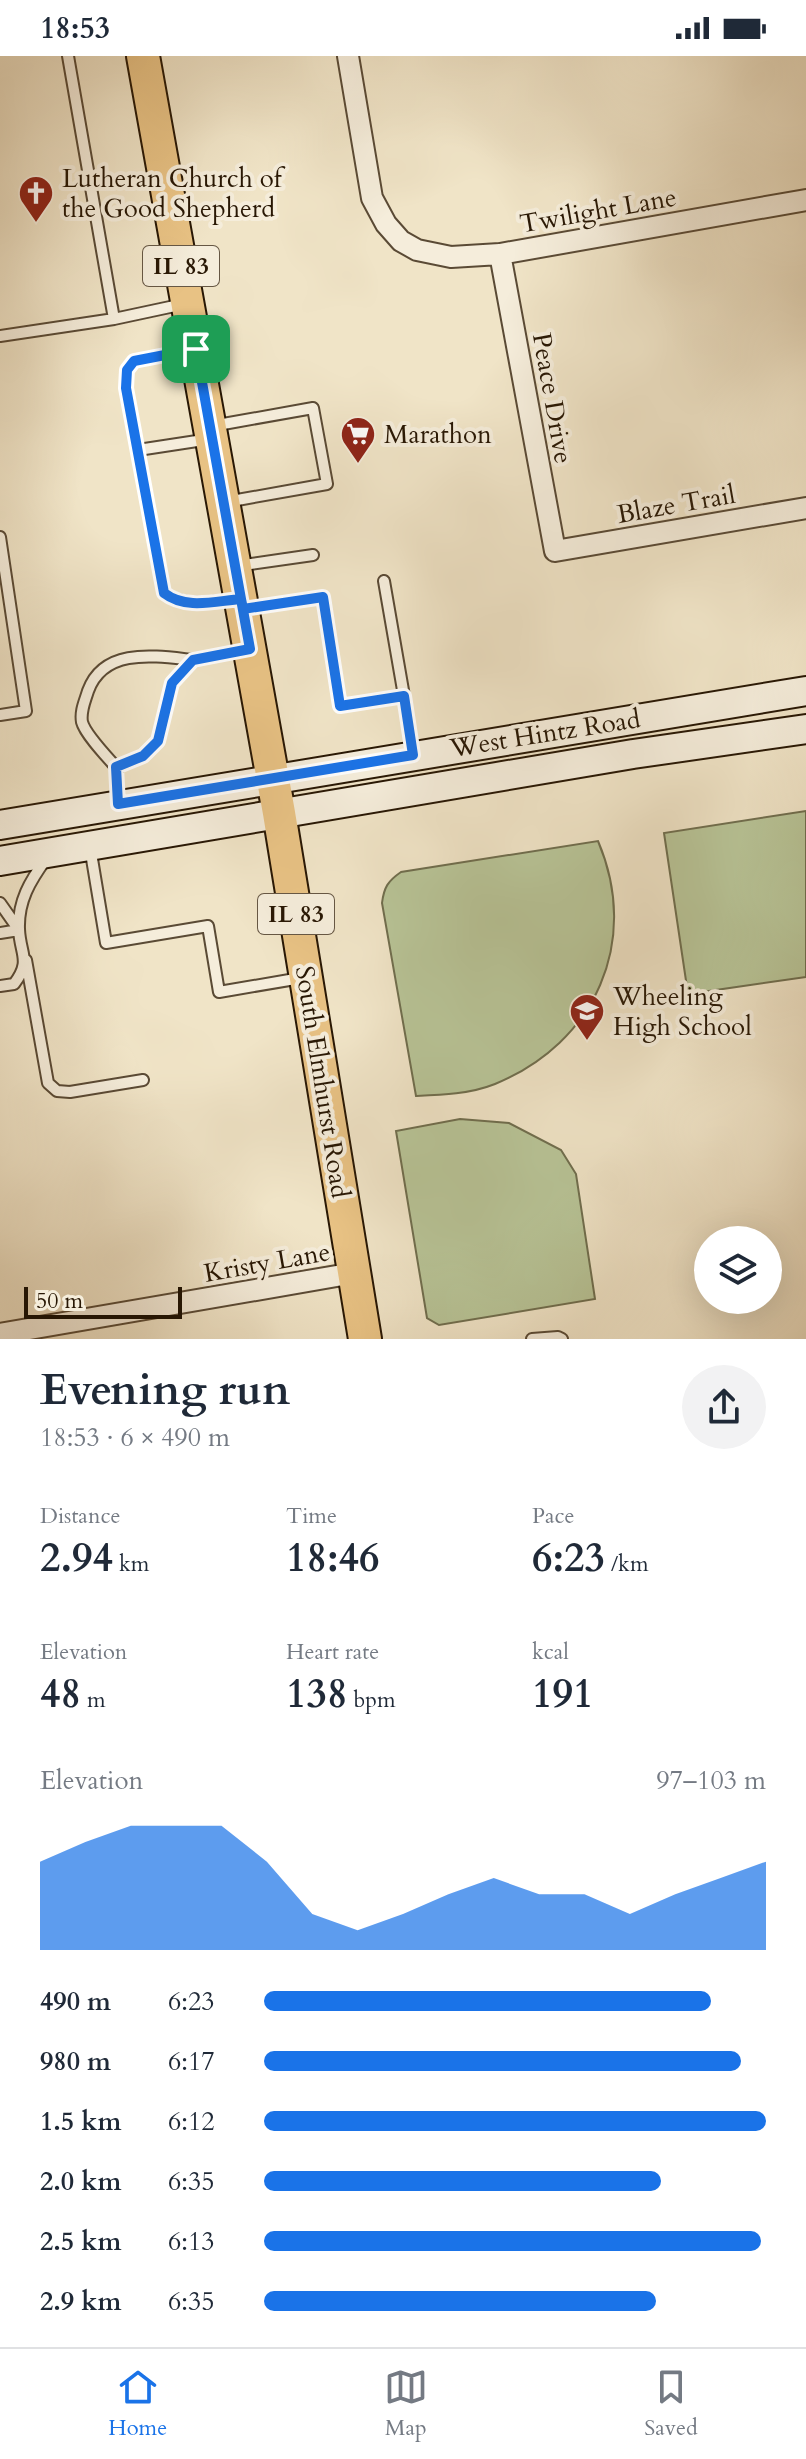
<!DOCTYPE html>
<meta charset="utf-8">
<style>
:root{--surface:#fff;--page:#f2f2f3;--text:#1f2937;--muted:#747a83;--line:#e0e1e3;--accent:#1a73e8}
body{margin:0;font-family:Cardo,serif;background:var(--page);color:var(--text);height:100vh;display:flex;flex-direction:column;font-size:30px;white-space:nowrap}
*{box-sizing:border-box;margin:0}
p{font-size:26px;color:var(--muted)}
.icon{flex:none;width:44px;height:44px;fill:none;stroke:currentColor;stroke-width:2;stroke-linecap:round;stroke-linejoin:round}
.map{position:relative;height:1283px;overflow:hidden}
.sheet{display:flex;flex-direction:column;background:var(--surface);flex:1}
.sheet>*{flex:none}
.tools{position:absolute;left:694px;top:1170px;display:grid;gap:16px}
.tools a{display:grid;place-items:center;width:88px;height:88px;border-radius:50%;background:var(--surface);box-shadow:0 8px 32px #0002;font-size:40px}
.scale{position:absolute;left:24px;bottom:20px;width:158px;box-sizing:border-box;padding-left:8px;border:4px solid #281704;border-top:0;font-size:22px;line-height:28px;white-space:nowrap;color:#281704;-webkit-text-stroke:6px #f5eddb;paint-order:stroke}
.pin{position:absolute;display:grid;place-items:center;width:68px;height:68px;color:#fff;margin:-34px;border-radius:16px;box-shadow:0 4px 12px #0006}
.round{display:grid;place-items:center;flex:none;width:84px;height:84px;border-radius:42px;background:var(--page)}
.summary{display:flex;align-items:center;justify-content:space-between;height:136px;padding:0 40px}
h1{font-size:44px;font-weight:700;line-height:60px}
.figures{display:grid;grid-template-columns:repeat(3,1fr);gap:12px;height:136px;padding:8px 40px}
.figures div{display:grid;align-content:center}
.figures b{font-size:40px;font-weight:700}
.figures small{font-size:22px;font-weight:400}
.figures p{font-size:22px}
.chart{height:224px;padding:16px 40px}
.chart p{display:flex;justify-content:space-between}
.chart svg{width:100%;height:144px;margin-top:8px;fill:var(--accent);opacity:.7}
ul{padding:0 40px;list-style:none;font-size:26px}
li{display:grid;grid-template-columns:128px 96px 1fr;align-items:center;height:60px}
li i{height:20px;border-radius:10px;background:var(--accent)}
.status{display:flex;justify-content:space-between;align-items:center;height:56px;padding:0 40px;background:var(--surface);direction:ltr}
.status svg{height:22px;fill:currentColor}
.tab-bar{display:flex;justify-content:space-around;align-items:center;height:112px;border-top:2px solid var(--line);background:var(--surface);font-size:22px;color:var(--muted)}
.tab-bar a{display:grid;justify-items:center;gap:4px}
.tab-bar .on{color:var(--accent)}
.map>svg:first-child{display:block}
.green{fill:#b8c497;stroke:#706e4e;stroke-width:2}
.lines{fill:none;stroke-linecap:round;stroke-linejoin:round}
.service-casing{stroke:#5a4a35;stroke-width:14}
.minor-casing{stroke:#5a4a35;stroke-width:24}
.secondary-casing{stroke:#281704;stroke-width:32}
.primary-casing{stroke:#281704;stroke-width:36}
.service{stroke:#f5eddb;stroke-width:10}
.minor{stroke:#f5eddb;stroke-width:20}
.secondary{stroke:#f5eddb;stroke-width:28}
.primary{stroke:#e8c284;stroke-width:32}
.route-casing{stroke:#fff;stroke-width:16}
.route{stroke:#1a73e8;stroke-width:10}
.labels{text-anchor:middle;stroke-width:8;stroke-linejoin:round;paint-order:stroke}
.shield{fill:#f5eddb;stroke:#665744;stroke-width:2}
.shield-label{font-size:24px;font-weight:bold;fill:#281704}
.poi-label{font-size:26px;fill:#281704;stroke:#f5eddb;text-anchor:start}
.street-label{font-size:26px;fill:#281704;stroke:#f5eddb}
</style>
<div class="status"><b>18:53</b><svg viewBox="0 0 49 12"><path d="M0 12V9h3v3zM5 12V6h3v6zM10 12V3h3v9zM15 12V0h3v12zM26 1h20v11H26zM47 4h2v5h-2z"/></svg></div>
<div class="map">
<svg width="806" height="1283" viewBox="0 0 806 1283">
<rect width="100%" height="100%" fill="#f0e4c7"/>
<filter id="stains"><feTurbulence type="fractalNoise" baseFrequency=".0025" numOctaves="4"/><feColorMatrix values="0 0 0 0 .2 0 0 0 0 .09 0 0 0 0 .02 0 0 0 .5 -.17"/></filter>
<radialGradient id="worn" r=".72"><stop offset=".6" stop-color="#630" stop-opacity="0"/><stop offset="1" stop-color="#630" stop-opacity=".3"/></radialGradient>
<path class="green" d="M 806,755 L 806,921 L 688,938 L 664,777 Z
M 598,785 C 641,886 595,987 495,1028 C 470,1038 442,1039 416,1040 L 382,847 C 384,831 388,825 401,816 Z
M 460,1063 L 509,1067 L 561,1094 L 576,1118 L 595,1243 L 439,1269 L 427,1262 L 396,1075 Z"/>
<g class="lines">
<g class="service-casing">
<path id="service" d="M 68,0 L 114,263 L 184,248
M 0,280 L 114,263
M 194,293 L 134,305 L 127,314 L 126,332 L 164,537 C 186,553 213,545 238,543
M 212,370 L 313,352 L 327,428 L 226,446
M 138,394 L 210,383
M 0,481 L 26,655 L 0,659
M 237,510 L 313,499
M 384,525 L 404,640
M 245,553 L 323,541 L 340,650 L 404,640 L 413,699
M 116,711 C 107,701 85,678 82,666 C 80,655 85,645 88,635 C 104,591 155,600 193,604
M 118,746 L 116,711 L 143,700 L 158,685 L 172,627 L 193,604 L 244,594
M 90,791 L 106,887 L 208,870 L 219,936 L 301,922
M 0,847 L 19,874 L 0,877
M 26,904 L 48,1027 L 57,1035 L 70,1036 L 143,1024
M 0,930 L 14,928 C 32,904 20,899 19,873 C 18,845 30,825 46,803
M 532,1283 L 558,1281 L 562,1283"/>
</g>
<g class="minor-casing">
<path id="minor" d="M 348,0 L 372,142 L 386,168 L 401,185 L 417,194 L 451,201 L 500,198 L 806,144
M 500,198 L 555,495 L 806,452
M 0,1278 L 354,1217"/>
</g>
<g class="secondary-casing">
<path id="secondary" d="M 0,769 L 806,635
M 0,805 L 633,698 L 806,673"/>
</g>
<g class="primary-casing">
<path id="primary" d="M 143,0 L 279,757 L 365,1283"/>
</g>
<use href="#service" class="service"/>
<use href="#minor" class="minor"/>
<use href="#secondary" class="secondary"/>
<use href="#primary" class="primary"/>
</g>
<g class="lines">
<g class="route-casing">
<path id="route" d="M 196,293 C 214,393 232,493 250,593 L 193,604 L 172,627 L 158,685 L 143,700 L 116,711 L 118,748 L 413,699 L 404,640 L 340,650 L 323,541 L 243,553 L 241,543 C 215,545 186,554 164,537 L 126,332 L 127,314 L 134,305 L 196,293"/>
</g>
<use href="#route" class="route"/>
</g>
<defs>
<g id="church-pin" transform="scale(1.8)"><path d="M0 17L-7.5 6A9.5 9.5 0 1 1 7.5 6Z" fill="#8f2418" stroke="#f5eddb"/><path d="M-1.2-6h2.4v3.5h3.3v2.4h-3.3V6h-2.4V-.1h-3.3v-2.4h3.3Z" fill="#fff"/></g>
<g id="supermarket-pin" transform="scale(1.8)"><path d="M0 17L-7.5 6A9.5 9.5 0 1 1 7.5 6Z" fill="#8f2418" stroke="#f5eddb"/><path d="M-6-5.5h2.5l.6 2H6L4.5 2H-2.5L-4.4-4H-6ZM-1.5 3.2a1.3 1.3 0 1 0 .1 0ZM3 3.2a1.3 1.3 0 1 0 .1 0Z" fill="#fff"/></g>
<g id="school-pin" transform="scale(1.8)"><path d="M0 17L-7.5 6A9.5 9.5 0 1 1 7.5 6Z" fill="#8f2418" stroke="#f5eddb"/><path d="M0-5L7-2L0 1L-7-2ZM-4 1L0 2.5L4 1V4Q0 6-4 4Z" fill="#fff"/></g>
</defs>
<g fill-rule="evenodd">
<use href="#church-pin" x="36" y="137"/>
<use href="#supermarket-pin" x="358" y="378"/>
<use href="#school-pin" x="587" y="955"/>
</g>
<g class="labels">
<g class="shield">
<rect x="143" y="190" width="76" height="40" rx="6"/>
<rect x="258" y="838" width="76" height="40" rx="6"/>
</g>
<g class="shield-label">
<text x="181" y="218">IL 83</text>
<text x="296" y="866">IL 83</text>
</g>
<g class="poi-label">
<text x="62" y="131">Lutheran Church of<tspan x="62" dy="30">the Good Shepherd</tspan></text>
<text x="384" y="387">Marathon</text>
<text x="613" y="949">Wheeling<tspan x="613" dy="30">High School</tspan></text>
</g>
<g class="street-label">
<text transform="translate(598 154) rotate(-10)" y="9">Twilight Lane</text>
<text transform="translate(553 342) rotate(80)" y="9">Peace Drive</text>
<text transform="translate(676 448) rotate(-10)" y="9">Blaze Trail</text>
<text transform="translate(545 677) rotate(-9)" y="9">West Hintz Road</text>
<text transform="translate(323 1026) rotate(81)" y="9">South Elmhurst Road</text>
<text transform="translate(267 1206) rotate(-10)" y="9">Kristy Lane</text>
</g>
</g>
<rect width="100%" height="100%" filter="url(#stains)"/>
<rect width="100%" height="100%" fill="url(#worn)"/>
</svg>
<div class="tools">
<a><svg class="icon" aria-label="layers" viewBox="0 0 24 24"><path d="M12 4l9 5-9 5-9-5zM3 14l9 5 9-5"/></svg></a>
</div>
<div class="scale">50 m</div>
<div class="pin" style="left:196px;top:293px;background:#1e9e55"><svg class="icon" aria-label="arrive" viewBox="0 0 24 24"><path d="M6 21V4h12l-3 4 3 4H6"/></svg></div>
</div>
<section class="sheet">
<div class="summary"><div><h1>Evening run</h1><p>18:53 · 6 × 490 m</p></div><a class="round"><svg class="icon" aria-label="share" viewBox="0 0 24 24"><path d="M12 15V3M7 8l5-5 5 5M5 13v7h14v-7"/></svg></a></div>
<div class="figures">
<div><p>Distance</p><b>2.94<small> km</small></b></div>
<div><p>Time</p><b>18:46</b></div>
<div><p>Pace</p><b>6:23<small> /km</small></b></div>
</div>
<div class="figures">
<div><p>Elevation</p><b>48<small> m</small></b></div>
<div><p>Heart rate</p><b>138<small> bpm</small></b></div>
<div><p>kcal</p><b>191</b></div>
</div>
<div class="chart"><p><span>Elevation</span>97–103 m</p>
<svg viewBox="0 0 160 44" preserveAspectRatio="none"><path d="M0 44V17L10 11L20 6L30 6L40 6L50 17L60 33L70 38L80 33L90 27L100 22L110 27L120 27L130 33L140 27L150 22L160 17V44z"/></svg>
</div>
<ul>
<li><b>490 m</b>6:23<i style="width:89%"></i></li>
<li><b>980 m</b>6:17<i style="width:95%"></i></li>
<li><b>1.5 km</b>6:12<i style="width:100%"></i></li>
<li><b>2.0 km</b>6:35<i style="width:79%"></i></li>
<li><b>2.5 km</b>6:13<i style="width:99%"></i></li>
<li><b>2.9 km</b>6:35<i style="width:78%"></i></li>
</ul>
</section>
<nav class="tab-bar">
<a class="on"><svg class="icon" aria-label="home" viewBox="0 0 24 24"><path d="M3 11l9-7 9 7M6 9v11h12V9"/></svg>Home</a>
<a><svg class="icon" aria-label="map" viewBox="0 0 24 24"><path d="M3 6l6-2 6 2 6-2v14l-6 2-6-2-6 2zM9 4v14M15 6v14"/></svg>Map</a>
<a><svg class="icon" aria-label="saved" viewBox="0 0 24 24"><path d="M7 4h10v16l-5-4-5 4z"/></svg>Saved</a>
</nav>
